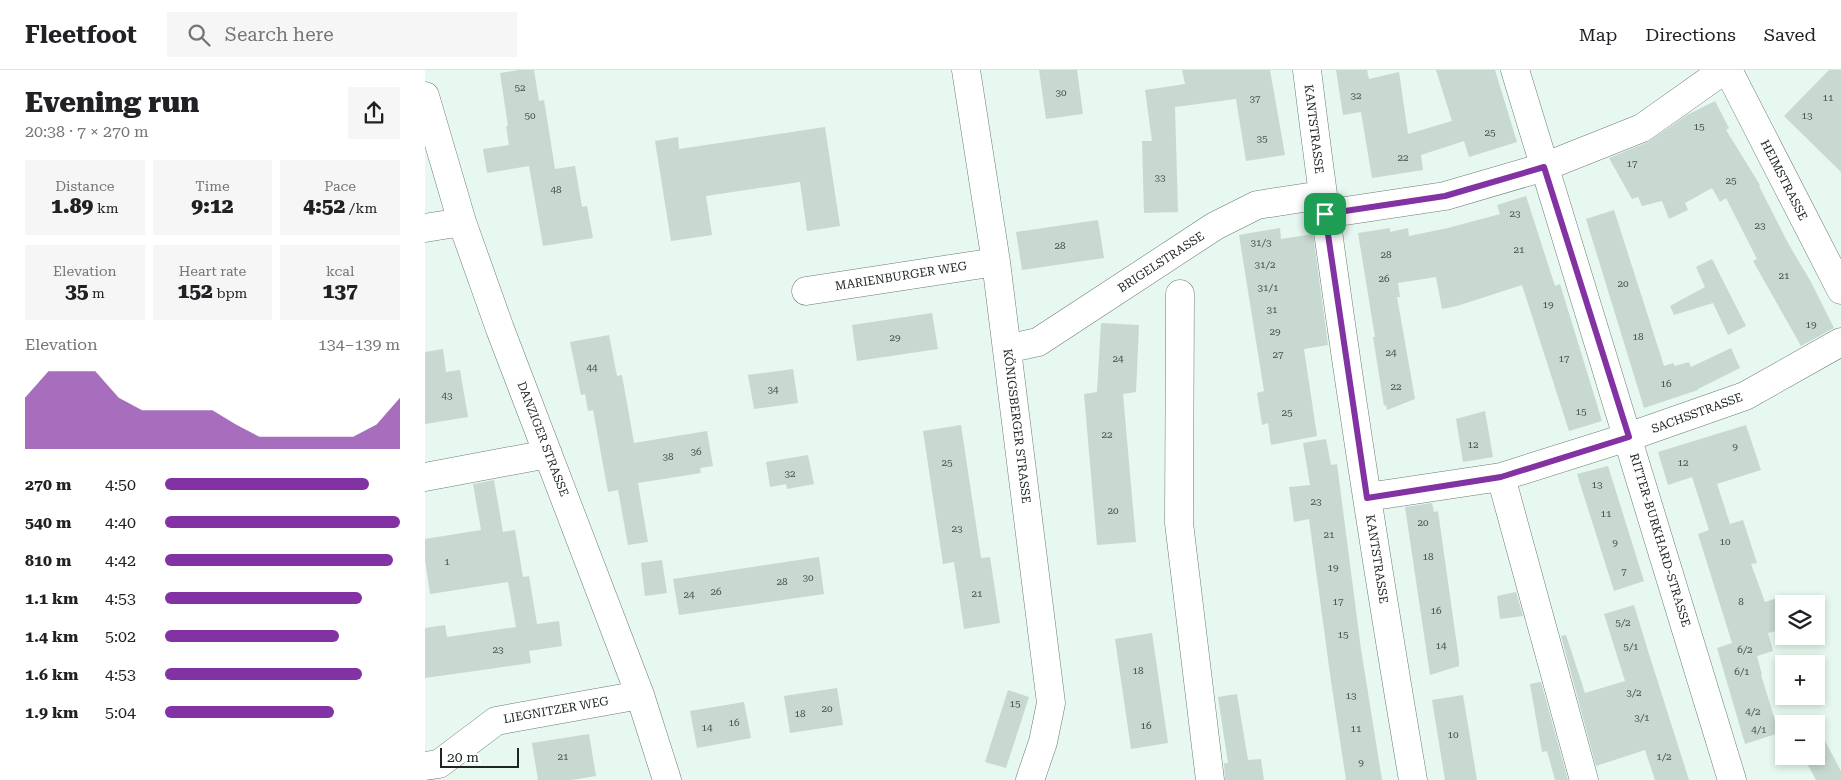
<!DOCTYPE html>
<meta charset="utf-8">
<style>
:root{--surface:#fff;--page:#f6f6f6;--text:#202124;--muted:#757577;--line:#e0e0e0;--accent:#8232a2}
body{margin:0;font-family:"Roboto Serif",serif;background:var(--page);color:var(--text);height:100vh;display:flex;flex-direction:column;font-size:19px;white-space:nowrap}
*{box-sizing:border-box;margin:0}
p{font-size:16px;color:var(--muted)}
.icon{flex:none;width:28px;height:28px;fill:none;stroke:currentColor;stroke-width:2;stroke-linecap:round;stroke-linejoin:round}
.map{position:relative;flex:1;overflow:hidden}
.panel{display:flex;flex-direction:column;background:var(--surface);width:425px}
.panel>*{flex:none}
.controls{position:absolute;left:1350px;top:525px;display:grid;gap:10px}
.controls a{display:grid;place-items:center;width:50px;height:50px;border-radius:0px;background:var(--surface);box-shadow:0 2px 8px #0003;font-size:25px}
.scale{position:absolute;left:15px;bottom:12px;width:79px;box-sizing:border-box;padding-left:5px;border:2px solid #1e2522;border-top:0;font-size:14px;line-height:18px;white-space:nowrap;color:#1e2522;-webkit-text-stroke:4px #fff;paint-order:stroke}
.pin{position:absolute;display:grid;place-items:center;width:42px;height:42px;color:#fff;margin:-21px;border-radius:10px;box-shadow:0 2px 8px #0006}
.round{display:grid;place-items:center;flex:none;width:52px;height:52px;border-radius:0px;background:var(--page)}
.head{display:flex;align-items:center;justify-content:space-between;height:85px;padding:0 25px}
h1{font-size:28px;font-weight:800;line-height:38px}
.stats{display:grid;grid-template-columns:repeat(3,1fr);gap:8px;height:85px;padding:5px 25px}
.stats div{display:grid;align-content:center;border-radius:0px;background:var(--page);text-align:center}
.stats b{font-size:21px;font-weight:800}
.stats small{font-size:14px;font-weight:400}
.stats p{font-size:14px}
.chart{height:140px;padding:10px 25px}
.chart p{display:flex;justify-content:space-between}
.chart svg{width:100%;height:90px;margin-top:5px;fill:var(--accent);opacity:.7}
ul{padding:0 25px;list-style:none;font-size:16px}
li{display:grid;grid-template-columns:80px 60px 1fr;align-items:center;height:38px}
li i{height:12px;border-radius:6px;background:var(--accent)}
header{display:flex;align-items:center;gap:30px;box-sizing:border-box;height:70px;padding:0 25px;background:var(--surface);border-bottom:1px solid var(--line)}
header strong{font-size:24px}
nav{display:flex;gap:28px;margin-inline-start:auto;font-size:18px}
.search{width:350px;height:45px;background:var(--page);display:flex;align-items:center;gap:12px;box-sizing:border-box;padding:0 18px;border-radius:0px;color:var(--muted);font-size:19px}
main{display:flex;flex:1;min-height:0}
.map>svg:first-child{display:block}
.building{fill:#c7d9d0}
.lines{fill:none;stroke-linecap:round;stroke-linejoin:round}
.minor-casing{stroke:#6b7c74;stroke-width:29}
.minor{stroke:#fff;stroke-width:28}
.route-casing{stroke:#fff;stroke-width:10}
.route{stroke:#8232a2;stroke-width:6}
.labels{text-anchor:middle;stroke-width:5;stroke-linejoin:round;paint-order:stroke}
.number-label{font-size:10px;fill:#48524e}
.street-label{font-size:12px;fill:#1e2522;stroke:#fff}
</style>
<header>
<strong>Fleetfoot</strong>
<div class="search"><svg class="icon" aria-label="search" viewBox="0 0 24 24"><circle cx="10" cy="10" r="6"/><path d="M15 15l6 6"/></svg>Search here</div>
<nav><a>Map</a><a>Directions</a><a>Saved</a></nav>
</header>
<main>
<section class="panel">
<div class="head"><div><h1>Evening run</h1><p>20:38 · 7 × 270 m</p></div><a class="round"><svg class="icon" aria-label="share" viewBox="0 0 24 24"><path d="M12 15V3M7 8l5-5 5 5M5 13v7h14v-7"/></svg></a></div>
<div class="stats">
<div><p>Distance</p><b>1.89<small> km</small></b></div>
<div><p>Time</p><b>9:12</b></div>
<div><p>Pace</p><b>4:52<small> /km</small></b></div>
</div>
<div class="stats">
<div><p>Elevation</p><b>35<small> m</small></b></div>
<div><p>Heart rate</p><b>152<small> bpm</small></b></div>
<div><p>kcal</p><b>137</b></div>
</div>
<div class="chart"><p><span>Elevation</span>134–139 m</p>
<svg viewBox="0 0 160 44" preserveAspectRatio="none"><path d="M0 44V19L10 6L20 6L30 6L40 19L50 25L60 25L70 25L80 25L90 32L100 38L110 38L120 38L130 38L140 38L150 32L160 19V44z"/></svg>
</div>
<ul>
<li><b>270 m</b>4:50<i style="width:87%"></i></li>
<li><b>540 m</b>4:40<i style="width:100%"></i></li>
<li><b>810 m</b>4:42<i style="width:97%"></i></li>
<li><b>1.1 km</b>4:53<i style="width:84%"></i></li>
<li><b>1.4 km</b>5:02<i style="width:74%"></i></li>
<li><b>1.6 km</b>4:53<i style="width:84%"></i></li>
<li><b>1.9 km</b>5:04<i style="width:72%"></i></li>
</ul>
</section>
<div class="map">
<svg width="1416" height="710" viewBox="0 0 1416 710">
<rect width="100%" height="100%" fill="#e6f8ef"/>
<path class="building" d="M 94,0 L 109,0 L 114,31 L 119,30 L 130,99 L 150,96 L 157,137 L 162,136 L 168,168 L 118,176 L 104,96 L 62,103 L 58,79 L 84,75 L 81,56 L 83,56 L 75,3 Z
M 614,0 L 652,0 L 658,44 L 621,49 Z
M 757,0 L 845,0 L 860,85 L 821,91 L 811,29 L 750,37 L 753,142 L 719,143 L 717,71 L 727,71 L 720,20 L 760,14 Z
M 911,0 L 942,0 L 944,9 L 974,2 L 983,64 L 1027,51 L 1011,0 L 1070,0 L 1092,72 L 1044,87 L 1039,71 L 996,85 L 998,100 L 947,108 L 936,42 L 918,45 Z
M 1404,0 L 1416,0 L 1416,102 L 1359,46 Z
M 1290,31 L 1304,58 L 1301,60 L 1335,115 L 1334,116 L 1363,173 L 1386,212 L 1409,258 L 1376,276 L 1328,191 L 1332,189 L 1301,128 L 1295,132 L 1287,118 L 1260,133 L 1263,140 L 1244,149 L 1237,131 L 1217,136 L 1213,127 L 1207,129 L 1184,88 L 1223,72 L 1262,45 Z
M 400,57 L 415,156 L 382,161 L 375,112 L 281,126 L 287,165 L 246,171 L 230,71 L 253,67 L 254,79 Z
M 1101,126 L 1130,216 L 1135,214 L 1177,351 L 1144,361 L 1097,215 L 1032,236 L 1017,239 L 1011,207 L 973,213 L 975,227 L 972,227 L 990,329 L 962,340 L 961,335 L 959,336 L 948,267 L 950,267 L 933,163 L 965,158 L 965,162 L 983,158 L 984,166 L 1023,158 L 1075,144 L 1072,135 Z
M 1189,140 L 1239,296 L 1248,293 L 1250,296 L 1264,292 L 1266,297 L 1306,278 L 1315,298 L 1273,319 L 1273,320 L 1219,338 L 1161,149 Z
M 673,150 L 679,188 L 597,200 L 591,162 Z
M 855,158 L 856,169 L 888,164 L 903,275 L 879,279 L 892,366 L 846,375 L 843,353 L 837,355 L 832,323 L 839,321 L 814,165 Z
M 1287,189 L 1321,256 L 1303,265 L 1288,233 L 1249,245 L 1245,236 L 1280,217 L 1271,197 Z
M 507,243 L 513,279 L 432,291 L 427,255 Z
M 676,253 L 714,255 L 711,322 L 698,324 L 711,472 L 672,475 L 659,324 L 672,322 Z
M 184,265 L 192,306 L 197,305 L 209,373 L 282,361 L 288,396 L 275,398 L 276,403 L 213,413 L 223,472 L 203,475 L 193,420 L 183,422 L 168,340 L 163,341 L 160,324 L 156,325 L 145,272 Z
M 18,279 L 21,302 L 35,300 L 43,347 L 0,354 L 0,282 Z
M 368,299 L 373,333 L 329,339 L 323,305 Z
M 1060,341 L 1068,387 L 1038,392 L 1031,349 Z
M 536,355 L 556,488 L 565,487 L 575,553 L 539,559 L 529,492 L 518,494 L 498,361 Z
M 1321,355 L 1336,400 L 1292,414 L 1305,454 L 1318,450 L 1332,493 L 1326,494 L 1340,532 L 1359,526 L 1359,559 L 1343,563 L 1348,581 L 1332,586 L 1337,605 L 1336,605 L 1354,663 L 1320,674 L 1292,578 L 1307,573 L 1273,464 L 1284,460 L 1267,407 L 1243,415 L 1233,382 Z
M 901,369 L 906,395 L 912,394 L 936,579 L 957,710 L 921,710 L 906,611 L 884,449 L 869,452 L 864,417 L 885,415 L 878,373 Z
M 383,385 L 389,414 L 362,419 L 361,414 L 345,417 L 341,392 Z
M 1183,396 L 1219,511 L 1189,521 L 1152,404 Z
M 69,410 L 78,462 L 90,460 L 98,507 L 104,506 L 112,554 L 134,551 L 137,576 L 104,581 L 106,593 L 0,608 L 0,558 L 20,555 L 22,567 L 91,557 L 83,512 L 5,524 L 0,490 L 0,469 L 56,460 L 48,414 Z
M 1007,433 L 1009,442 L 1013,441 L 1034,590 L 1034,596 L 1005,605 L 980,437 Z
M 394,487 L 399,524 L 254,545 L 248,509 Z
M 237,490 L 242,523 L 220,526 L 216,493 Z
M 1091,522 L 1098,546 L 1075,549 L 1072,526 Z
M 1209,535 L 1224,584 L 1264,710 L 1230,710 L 1220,680 L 1171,696 L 1136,566 L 1141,565 L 1160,623 L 1200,611 L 1179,544 Z
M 727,563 L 743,673 L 706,679 L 690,569 Z
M 1116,612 L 1143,710 L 1130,710 L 1122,681 L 1117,682 L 1105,614 Z
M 412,618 L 418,655 L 365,663 L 359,626 Z
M 583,620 L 604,627 L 581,698 L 560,692 Z
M 812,624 L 823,690 L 836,689 L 839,710 L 800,710 L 799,693 L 803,693 L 793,627 Z
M 1038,625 L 1052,710 L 1020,710 L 1007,630 Z
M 319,632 L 326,668 L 272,678 L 265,641 Z
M 1391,654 L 1416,701 L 1416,710 L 1391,710 L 1378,686 L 1391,686 Z
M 164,664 L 171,706 L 146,710 L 113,710 L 107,673 Z"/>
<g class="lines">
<g class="minor-casing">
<path id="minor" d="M 541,0 L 571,192 L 626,633 L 618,672 L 605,710
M 882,0 C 911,237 948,474 988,710
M 1090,0 L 1307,710
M 1303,0 L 1416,220
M 0,26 L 37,152 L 75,259 L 215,625 L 242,710
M 900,144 L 1020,126 L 1119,97 L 1217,58 L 1299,0
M 0,158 L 37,152
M 381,221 L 571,192
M 755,224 L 754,453 L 785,710
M 582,279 L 613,272 L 790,156 L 832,135 L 897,125
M 0,407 L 123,384
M 1076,407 L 1159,710
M 942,427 L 1076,407 L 1203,367 L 1320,326 L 1416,272
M 0,696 L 14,694 L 71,651 L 215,625"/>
</g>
<use href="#minor" class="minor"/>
</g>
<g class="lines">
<g class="route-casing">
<path id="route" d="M 1119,97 L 1204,367 L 1076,407 L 942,428 L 900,144 L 1020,126 Z"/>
</g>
<use href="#route" class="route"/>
</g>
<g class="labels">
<g class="number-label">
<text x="95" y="21">52</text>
<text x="636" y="26">30</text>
<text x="931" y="29">32</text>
<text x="1403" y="31">11</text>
<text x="830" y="32">37</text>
<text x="105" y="49">50</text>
<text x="1382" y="49">13</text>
<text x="1274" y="60">15</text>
<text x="1065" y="66">25</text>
<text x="837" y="72">35</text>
<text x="978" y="91">22</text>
<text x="1207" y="97">17</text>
<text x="735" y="111">33</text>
<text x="1306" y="114">25</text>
<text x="131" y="123">48</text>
<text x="1090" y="147">23</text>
<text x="1335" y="159">23</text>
<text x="836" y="176">31/3</text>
<text x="635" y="179">28</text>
<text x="1094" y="183">21</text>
<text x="961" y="188">28</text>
<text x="840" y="198">31/2</text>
<text x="1359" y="209">21</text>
<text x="959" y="212">26</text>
<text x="1198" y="217">20</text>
<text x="843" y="221">31/1</text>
<text x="1123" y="238">19</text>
<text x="847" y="243">31</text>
<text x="1386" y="258">19</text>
<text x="850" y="265">29</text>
<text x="1213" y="270">18</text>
<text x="470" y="271">29</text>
<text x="966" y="286">24</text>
<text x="853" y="288">27</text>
<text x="693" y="292">24</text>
<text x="1139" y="292">17</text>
<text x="167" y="301">44</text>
<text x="1241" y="317">16</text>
<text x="971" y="320">22</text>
<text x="348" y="323">34</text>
<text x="22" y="329">43</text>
<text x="1156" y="345">15</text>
<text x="862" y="346">25</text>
<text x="682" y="368">22</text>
<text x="1048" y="378">12</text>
<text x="1310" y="380">9</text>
<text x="271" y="385">36</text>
<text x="243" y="390">38</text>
<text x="522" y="396">25</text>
<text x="1258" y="396">12</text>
<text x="365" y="407">32</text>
<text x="1172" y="418">13</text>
<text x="891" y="435">23</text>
<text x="688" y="444">20</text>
<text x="1181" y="447">11</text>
<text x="998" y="456">20</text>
<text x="532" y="462">23</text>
<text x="904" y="468">21</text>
<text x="1300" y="475">10</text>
<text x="1190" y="476">9</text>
<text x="1003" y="490">18</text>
<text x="22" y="495">1</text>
<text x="908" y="501">19</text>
<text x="1199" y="505">7</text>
<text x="383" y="511">30</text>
<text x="357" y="515">28</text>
<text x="291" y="525">26</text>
<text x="552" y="527">21</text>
<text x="264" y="528">24</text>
<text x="913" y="535">17</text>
<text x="1316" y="535">8</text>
<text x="1011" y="544">16</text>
<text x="1198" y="556">5/2</text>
<text x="918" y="568">15</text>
<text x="1016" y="579">14</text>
<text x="1206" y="580">5/1</text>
<text x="73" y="583">23</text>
<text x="1320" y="583">6/2</text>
<text x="713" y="604">18</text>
<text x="1317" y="605">6/1</text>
<text x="1209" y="626">3/2</text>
<text x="926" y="629">13</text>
<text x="590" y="637">15</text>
<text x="402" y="642">20</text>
<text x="1328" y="645">4/2</text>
<text x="375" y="647">18</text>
<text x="1217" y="651">3/1</text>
<text x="309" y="656">16</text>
<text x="721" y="659">16</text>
<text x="282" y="661">14</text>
<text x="931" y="662">11</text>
<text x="1334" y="663">4/1</text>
<text x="1028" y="668">10</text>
<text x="138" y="690">21</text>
<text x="1239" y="690">1/2</text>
<text x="936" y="696">9</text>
</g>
<g class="street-label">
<text transform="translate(889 59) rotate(83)" y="4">KANTSTRASSE</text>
<text transform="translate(1359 110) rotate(63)" y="4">HEIMSTRASSE</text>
<text transform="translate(736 192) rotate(-33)" y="4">BRIGELSTRASSE</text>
<text transform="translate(476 206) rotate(-9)" y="4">MARIENBURGER WEG</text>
<text transform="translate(1272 343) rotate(-20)" y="4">SACHSSTRASSE</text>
<text transform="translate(592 356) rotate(83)" y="4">KÖNIGSBERGER STRASSE</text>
<text transform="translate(118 369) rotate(69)" y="4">DANZIGER STRASSE</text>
<text transform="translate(1235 470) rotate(73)" y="4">RITTER-BURKHARD-STRASSE</text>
<text transform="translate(952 489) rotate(81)" y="4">KANTSTRASSE</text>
<text transform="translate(131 640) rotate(-10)" y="4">LIEGNITZER WEG</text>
</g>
</g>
</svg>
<div class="controls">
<a><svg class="icon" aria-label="layers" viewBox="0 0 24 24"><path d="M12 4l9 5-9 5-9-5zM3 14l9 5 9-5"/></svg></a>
<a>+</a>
<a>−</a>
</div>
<div class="scale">20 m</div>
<div class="pin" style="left:900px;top:144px;background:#1e9e55"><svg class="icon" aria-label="arrive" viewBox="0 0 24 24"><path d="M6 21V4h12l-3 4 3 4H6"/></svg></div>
</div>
</main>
